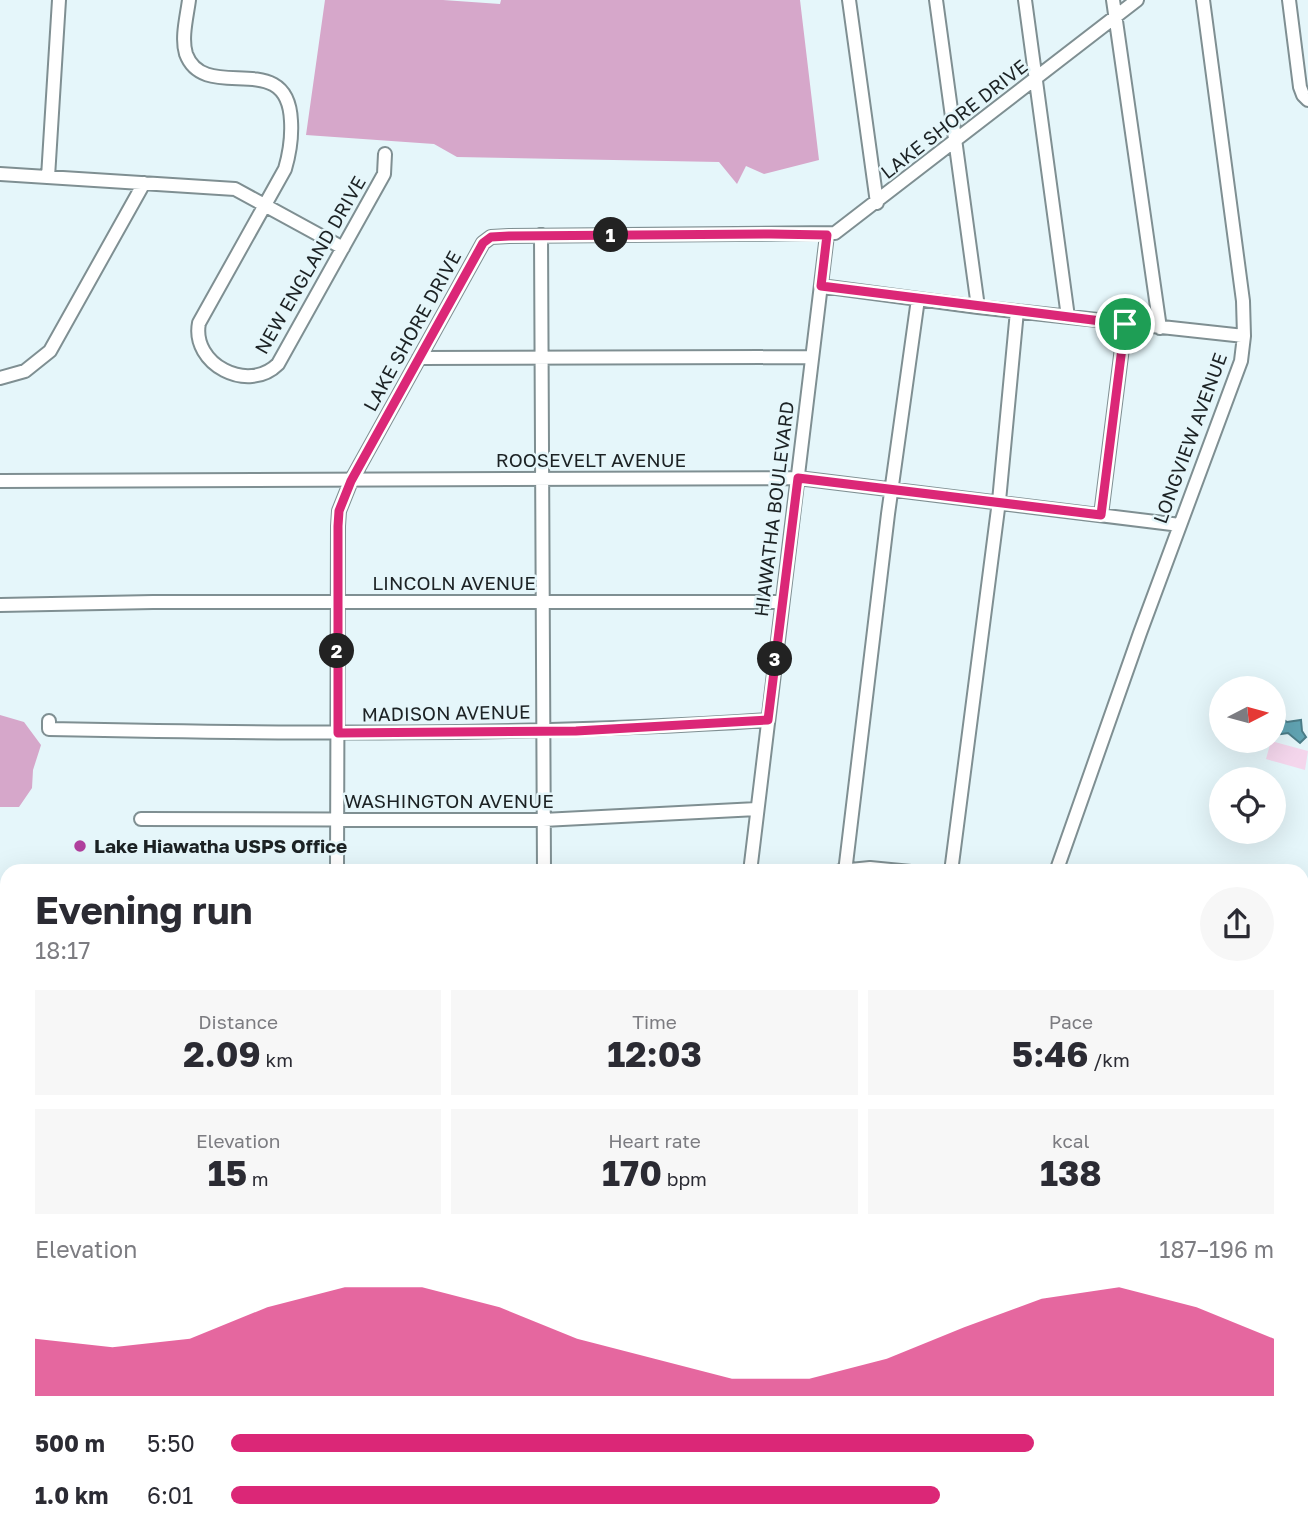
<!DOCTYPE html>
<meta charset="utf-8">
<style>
:root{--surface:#fff;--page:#f7f7f7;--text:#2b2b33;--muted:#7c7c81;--accent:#db2777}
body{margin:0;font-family:"Golos Text",sans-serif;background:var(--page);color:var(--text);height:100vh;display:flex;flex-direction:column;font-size:26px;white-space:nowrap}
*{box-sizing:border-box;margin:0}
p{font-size:23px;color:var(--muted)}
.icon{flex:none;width:38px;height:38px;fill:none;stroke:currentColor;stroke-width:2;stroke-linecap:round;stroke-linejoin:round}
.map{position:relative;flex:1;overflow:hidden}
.side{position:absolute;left:0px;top:864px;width:1309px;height:674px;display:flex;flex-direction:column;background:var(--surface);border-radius:21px 21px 0 0;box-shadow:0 7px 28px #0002}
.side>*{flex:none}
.needle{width:46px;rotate:84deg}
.buttons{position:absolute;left:1209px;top:676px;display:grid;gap:14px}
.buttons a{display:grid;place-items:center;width:77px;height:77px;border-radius:50%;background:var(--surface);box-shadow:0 7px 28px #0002;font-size:35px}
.pin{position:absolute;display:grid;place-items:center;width:60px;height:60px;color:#fff;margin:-30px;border:4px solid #fff;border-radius:50%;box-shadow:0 2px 7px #0007}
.km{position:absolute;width:35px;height:35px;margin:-18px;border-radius:50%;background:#222;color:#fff;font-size:19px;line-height:35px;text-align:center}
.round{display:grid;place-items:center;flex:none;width:74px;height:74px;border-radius:37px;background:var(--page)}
.head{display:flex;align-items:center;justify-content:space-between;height:119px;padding:0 35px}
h1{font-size:38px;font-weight:700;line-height:52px}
.stats{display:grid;grid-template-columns:repeat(3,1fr);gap:10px;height:119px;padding:7px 35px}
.stats div{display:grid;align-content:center;border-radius:0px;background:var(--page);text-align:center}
.stats b{font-size:35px;font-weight:700}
.stats small{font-size:19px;font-weight:400}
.stats p{font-size:19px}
.chart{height:196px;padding:14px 35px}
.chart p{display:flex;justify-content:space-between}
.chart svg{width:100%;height:126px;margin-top:7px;fill:var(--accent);opacity:.7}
ul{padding:0 35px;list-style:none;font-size:23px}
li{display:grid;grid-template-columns:112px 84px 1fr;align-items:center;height:52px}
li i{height:18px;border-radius:9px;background:var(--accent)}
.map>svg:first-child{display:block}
.green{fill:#f4d6ec}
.forest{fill:#d6a7ca}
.water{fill:#61a4b3;stroke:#4c7d88;stroke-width:2}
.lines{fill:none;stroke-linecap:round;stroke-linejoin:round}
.minor-casing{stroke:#7f8f92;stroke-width:16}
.minor{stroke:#fff;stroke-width:12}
.route-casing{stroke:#fff;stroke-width:14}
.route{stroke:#db2777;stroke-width:9}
.poi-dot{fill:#b0409d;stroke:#e5f6fa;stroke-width:2.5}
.labels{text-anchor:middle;stroke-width:5;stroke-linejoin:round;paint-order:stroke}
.street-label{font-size:19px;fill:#1c2224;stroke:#e5f6fa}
.poi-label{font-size:19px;font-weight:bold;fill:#1c2224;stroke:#e5f6fa;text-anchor:start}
</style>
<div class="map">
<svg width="1308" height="1538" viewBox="0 0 1308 1538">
<rect width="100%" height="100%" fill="#e5f6fa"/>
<path class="green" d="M 1271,741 L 1308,751 L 1305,770 L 1266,759 Z
M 0,1181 L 7,1181 L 7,1531 L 92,1531 L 91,1538 L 0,1538 Z"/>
<path class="forest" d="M 325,0 L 443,0 L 500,4 L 501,0 L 800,0 L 819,160 L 764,174 L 746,166 L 737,184 L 719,162 L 457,157 L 434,144 L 306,135 Z
M 0,715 L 24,722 L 41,745 L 33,770 L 32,788 L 19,807 L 0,807 Z
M 1308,1369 L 1308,1538 L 1147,1538 L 1152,1531 L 1302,1531 L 1302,1372 Z"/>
<path class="water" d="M 1274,713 L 1287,722 L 1301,720 L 1302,731 L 1306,737 L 1300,743 L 1288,733 L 1274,735 Z"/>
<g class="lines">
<g class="minor-casing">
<path id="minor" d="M 189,0 C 187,16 181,38 186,54 C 205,105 288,46 291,121 C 292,138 290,152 285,169 L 199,323 C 191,364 248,394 278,364 L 384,174 L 385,154
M 849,0 L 877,203
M 936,0 L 978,307
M 1025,0 L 1068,317
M 1113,0 L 1160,328
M 1289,0 L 1300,87 L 1303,95 L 1308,100
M 0,174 L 235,189 L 343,248
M 48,177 L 59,0
M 541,235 L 544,872
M 821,286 L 978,307 L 1244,336
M 419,358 L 812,357
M 0,378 L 25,371 L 50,351 L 144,183
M 0,481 L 798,478 L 1180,525
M 1101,515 L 1125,324
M 0,605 L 153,602 L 782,602
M 49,721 L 49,729 C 288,734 528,736 768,720
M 141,819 L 543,820 L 757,809
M 840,871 L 870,868 L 911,872
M 337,872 L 338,526 L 339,511 L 351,481 L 483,243 L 491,237 L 509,236 L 835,233 L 1137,0
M 750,872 L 827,235
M 845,872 L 888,514 L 918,299
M 951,872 L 999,501 L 1017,311
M 1056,872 L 1140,633 L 1241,361 L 1244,336 L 1243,301 L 1203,0
M 0,915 L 7,914
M 1302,981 L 1308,982
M 1302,1186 L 1308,1185
M 1302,1275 L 1308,1274
M 339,1531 L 339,1538
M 544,1531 L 544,1538
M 722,1531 L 723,1538
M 828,1531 L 829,1538
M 928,1531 L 928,1538
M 975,1538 L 989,1531"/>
</g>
<use href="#minor" class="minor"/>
</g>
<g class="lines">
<g class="route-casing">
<path id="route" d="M 771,234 L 827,235 L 821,286 L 1125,324 L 1101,515 L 798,478 L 768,720 L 576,731 L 338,733 L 338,526 L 339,511 L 351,481 L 483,243 L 491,237 L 509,236 Z"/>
</g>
<use href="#route" class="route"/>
</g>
<circle class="poi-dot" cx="80" cy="846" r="7"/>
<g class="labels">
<g class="street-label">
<text transform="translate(954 119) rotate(-38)" y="7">LAKE SHORE DRIVE</text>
<text transform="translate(310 265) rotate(-60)" y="7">NEW ENGLAND DRIVE</text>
<text transform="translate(412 331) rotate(-61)" y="7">LAKE SHORE DRIVE</text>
<text transform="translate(1190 438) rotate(-70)" y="7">LONGVIEW AVENUE</text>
<text x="591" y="467">ROOSEVELT AVENUE</text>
<text transform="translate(774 509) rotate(-83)" y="7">HIAWATHA BOULEVARD</text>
<text x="454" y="590">LINCOLN AVENUE</text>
<text transform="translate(446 713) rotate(-1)" y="7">MADISON AVENUE</text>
<text x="449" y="808">WASHINGTON AVENUE</text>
</g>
<g class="poi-label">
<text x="94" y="853">Lake Hiawatha USPS Office</text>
</g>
</g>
</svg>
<div class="buttons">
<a><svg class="needle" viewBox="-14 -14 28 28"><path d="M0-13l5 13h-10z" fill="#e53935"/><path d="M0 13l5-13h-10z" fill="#7c7c81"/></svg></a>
<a><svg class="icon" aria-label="locate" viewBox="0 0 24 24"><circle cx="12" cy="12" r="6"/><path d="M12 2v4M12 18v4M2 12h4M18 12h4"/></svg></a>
</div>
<div class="pin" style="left:1125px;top:324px;background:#1e9e55"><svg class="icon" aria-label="arrive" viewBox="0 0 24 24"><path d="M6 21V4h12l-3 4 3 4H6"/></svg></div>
<b class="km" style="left:611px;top:235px">1</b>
<b class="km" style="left:337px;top:651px">2</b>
<b class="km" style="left:775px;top:659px">3</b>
<section class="side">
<div class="head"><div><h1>Evening run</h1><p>18:17</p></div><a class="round"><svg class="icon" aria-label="share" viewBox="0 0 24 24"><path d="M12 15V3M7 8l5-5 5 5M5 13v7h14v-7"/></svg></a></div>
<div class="stats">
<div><p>Distance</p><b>2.09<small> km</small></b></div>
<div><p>Time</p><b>12:03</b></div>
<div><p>Pace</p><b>5:46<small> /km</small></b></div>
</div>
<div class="stats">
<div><p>Elevation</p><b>15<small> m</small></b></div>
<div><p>Heart rate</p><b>170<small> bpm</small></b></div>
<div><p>kcal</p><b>138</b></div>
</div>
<div class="chart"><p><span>Elevation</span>187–196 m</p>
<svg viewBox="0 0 160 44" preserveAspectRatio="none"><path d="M0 44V24L10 27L20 24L30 13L40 6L50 6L60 13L70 24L80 31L90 38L100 38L110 31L120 20L130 10L140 6L150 13L160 24V44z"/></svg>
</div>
<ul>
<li><b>500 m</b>5:50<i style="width:77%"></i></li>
<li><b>1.0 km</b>6:01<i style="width:68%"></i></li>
</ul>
</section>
</div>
